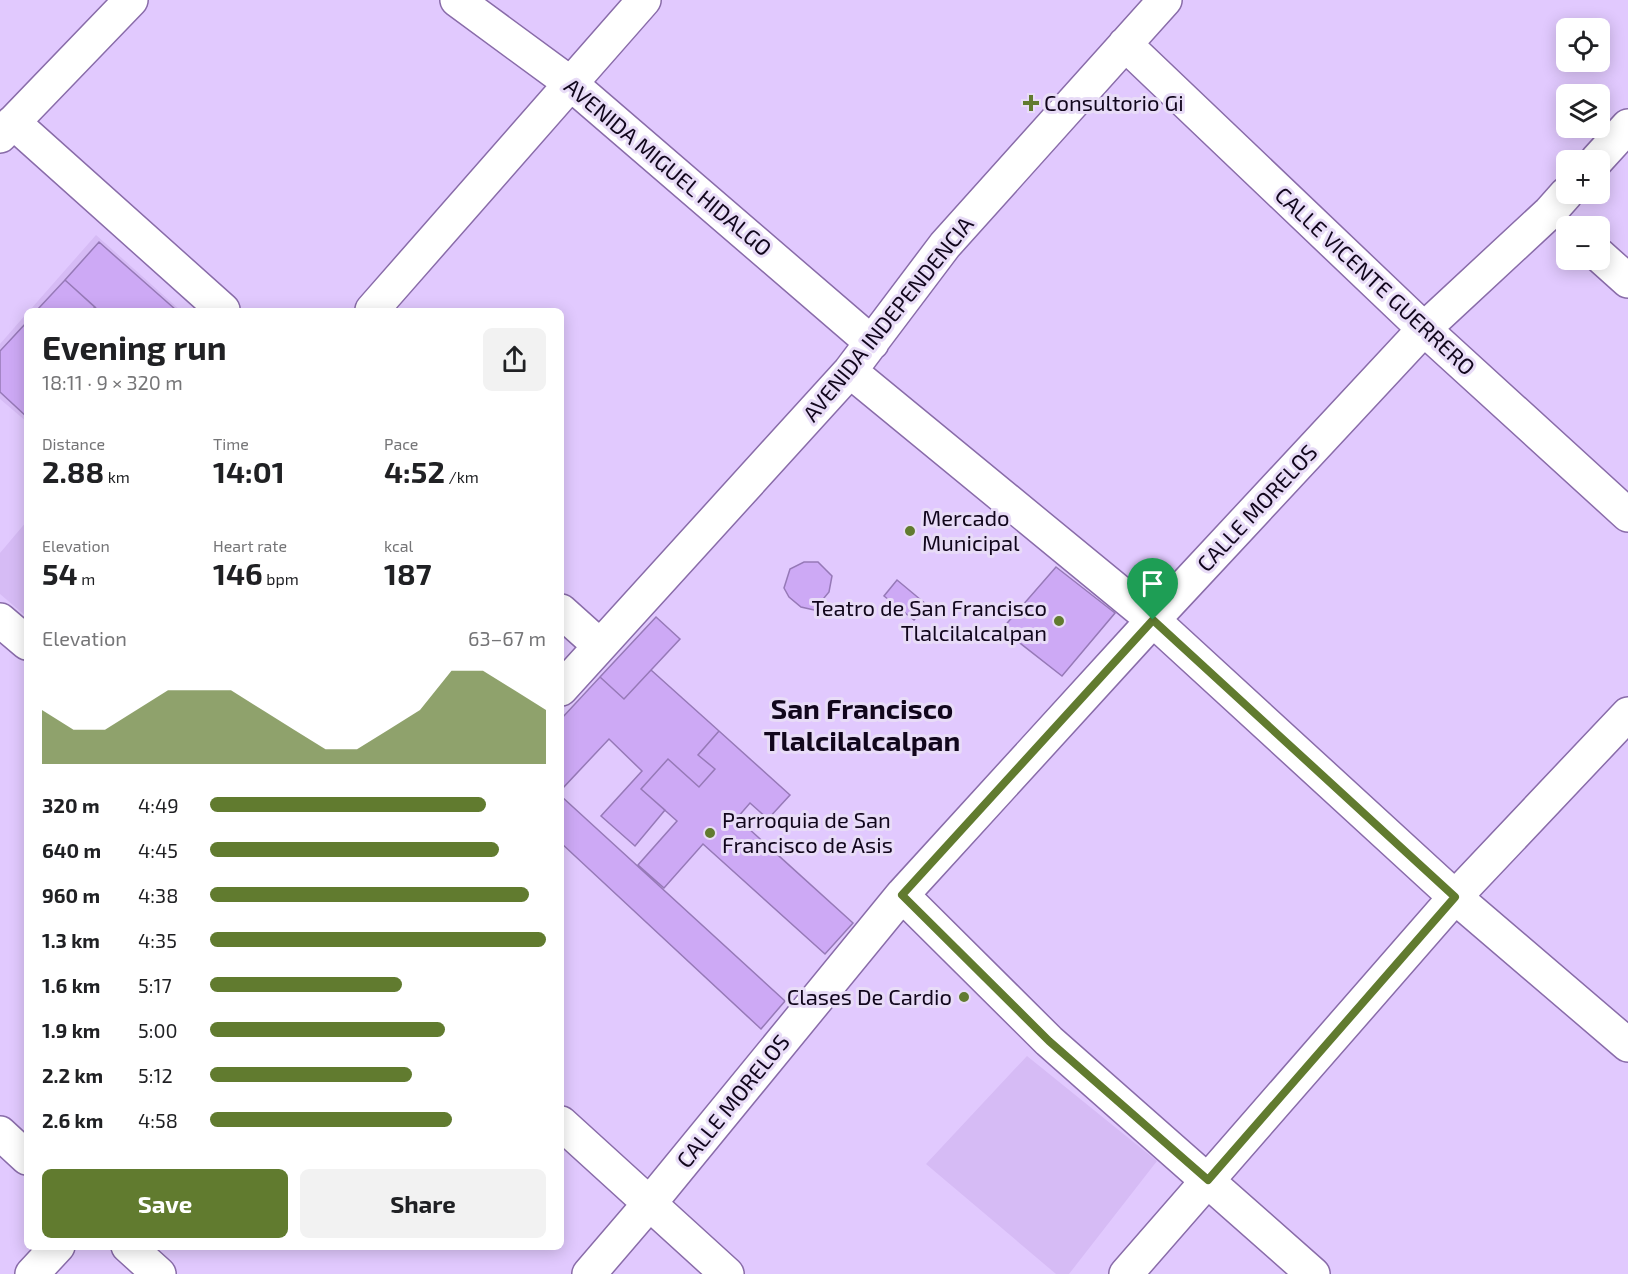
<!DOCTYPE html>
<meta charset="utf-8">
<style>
:root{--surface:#fff;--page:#f2f2f2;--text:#202124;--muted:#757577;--accent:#617b2f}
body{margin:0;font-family:"Exo 2",sans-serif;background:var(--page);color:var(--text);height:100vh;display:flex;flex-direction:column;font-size:22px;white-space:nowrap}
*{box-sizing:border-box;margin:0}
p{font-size:20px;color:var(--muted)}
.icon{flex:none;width:33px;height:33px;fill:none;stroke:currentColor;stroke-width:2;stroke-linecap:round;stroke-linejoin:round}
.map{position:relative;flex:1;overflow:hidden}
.drawer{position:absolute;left:24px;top:308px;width:540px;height:942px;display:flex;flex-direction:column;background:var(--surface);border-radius:9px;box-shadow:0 3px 15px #0003}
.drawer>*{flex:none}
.buttons{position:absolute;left:1556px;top:18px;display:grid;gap:12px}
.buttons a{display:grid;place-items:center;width:54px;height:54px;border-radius:9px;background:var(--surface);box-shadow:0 3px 15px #0003;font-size:30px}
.pin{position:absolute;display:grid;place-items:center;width:51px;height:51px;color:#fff;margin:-62px -26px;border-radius:50% 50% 50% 0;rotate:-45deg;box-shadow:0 0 6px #0007}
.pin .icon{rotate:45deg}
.round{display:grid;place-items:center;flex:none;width:63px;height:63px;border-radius:9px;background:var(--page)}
.headline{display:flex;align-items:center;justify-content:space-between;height:102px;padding:0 18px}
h1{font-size:33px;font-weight:700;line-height:45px}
.stats{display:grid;grid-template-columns:repeat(3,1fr);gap:9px;height:102px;padding:6px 18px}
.stats div{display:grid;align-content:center}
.stats b{font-size:30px;font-weight:700}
.stats small{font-size:16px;font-weight:400}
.stats p{font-size:16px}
.chart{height:168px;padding:12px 18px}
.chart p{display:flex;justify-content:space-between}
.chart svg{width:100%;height:108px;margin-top:6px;fill:var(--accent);opacity:.7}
.cta{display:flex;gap:12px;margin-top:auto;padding:12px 18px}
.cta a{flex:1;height:69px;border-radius:9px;background:var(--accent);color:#fff;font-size:24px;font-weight:700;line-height:69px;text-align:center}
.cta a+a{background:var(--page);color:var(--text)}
ul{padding:0 18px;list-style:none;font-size:20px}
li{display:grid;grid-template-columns:96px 72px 1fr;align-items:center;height:45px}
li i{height:15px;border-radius:8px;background:var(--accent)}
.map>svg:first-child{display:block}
.built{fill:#d6bbf5}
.building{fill:#cda9f5;stroke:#9679b7;stroke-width:1.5}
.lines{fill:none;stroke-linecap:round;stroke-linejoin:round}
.minor-casing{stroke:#896ca9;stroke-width:36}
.minor{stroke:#fff;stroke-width:33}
.route-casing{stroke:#fff;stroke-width:12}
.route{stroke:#617b2f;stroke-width:8}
.poi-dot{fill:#617b2f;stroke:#e8dcf7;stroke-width:2}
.labels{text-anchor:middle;stroke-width:6;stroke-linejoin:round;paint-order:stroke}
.poi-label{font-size:22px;fill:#11061c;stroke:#e8dcf7;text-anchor:start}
.street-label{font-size:22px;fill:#11061c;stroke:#e8dcf7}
.district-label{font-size:28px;font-weight:bold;fill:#11061c;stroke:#e8dcf7}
</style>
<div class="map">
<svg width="1628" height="1274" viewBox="0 0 1628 1274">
<rect width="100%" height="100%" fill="#e1c9fe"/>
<path class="built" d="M 96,235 L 180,310 L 30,310 Z
M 27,313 L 27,422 L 0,399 L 0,344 Z
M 27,521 L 27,617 L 0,594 L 0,553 Z
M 1027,1056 L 1157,1161 L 1069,1274 L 1056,1274 L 926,1164 Z"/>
<path class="building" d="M 99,242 L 176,310 L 98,310 L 65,280 Z
M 65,280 L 95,307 L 92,310 L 37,310 Z
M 27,322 L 27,417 L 0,392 L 0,351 Z
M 804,562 L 818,562 L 832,576 L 829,592 L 814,610 L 801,607 L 789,597 L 784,588 L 790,569 Z
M 1056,567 L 1115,613 L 1062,676 L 1002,629 Z
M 897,580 L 927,605 L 914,620 L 884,596 Z
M 656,617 L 680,639 L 624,699 L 600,677 Z
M 651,670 L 719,731 L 698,755 L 715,769 L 699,787 L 668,759 L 641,789 L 665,810 L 635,846 L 601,816 L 642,771 L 609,739 L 561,790 L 561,719 L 600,677 L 624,699 Z
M 719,731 L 790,795 L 768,819 L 750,803 L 737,818 L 853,923 L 825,954 L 703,844 L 664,888 L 638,865 L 677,821 L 641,789 L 668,759 L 699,787 L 715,769 L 698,755 Z
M 561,796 L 785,1001 L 761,1029 L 561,843 Z"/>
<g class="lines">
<g class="minor-casing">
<path id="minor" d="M 457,0 L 570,83 L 872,343
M 1125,44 L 1424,329 L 1628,515
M 13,122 L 223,310
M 0,136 L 131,0
M 1597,160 L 1628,126
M 1599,255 L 1628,281
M 372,310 L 644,0
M 850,371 L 1153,620 L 1455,897 L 1628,1045
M 561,611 L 600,646
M 0,620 L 27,643
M 561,689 L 850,371 L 945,245 L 1165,0
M 902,895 L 1049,1041 L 1313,1274
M 561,1123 L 727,1274
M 0,1133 L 27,1158
M 128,1246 L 159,1274
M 32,1274 L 58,1246
M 589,1274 L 649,1204 L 902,895 L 1153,620 L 1424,329 L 1550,212 L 1566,194
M 1126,1274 L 1455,897 L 1628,714"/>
</g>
<use href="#minor" class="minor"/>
</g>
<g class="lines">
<g class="route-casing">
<path id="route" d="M 1153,620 L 1455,897 L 1208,1180 L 1049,1041 L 902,895 Z"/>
</g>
<use href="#route" class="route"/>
</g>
<g class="poi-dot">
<path d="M1028 94h6v6h6v6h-6v6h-6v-6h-6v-6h6z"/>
<circle cx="910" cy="531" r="6"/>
<circle cx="1059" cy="621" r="6"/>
<circle cx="710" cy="833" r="6"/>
<circle cx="964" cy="997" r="6"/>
</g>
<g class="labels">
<g class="poi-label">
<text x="1044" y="111">Consultorio Gi</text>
<text x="922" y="526">Mercado<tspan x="922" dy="25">Municipal</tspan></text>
<text x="1047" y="616" text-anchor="end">Teatro de San Francisco<tspan x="1047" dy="25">Tlalcilalcalpan</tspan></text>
<text x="722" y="828">Parroquia de San<tspan x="722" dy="25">Francisco de Asis</tspan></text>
<text x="952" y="1005" text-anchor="end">Clases De Cardio</text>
</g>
<g class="street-label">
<text transform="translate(668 167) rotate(40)" y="8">AVENIDA MIGUEL HIDALGO</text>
<text transform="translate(1375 281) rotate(43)" y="8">CALLE VICENTE GUERRERO</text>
<text transform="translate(888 319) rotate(-51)" y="8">AVENIDA INDEPENDENCIA</text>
<text transform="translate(1257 508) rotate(-47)" y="8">CALLE MORELOS</text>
<text transform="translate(733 1101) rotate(-51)" y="8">CALLE MORELOS</text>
</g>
<g class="district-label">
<text x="862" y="719">San Francisco<tspan x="862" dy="32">Tlalcilalcalpan</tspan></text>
</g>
</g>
</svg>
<div class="buttons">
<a><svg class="icon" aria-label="locate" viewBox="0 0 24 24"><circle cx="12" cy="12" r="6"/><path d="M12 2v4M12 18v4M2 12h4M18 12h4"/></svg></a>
<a><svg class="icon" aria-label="layers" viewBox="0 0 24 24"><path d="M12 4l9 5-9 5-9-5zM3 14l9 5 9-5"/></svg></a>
<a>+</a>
<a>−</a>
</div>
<div class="pin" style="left:1153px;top:620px;background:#1e9e55"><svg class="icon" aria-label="arrive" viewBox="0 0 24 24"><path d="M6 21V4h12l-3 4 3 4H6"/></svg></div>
<section class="drawer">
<div class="headline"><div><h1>Evening run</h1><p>18:11 · 9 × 320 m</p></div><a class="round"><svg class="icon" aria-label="share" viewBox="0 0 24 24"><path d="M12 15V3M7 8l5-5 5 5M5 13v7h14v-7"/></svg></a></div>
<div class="stats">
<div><p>Distance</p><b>2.88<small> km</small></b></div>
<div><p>Time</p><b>14:01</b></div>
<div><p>Pace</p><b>4:52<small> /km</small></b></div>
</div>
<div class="stats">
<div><p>Elevation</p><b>54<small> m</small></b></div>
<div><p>Heart rate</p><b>146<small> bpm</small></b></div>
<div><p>kcal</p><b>187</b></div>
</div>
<div class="chart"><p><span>Elevation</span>63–67 m</p>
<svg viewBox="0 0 160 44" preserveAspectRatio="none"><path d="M0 44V22L10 30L20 30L30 22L40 14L50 14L60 14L70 22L80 30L90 38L100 38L110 30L120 22L130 6L140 6L150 14L160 22V44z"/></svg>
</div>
<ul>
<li><b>320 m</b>4:49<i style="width:82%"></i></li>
<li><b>640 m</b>4:45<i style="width:86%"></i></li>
<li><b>960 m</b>4:38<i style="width:95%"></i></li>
<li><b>1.3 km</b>4:35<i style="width:100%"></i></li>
<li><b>1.6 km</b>5:17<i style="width:57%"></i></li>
<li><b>1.9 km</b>5:00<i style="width:70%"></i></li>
<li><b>2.2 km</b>5:12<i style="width:60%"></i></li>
<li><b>2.6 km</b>4:58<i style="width:72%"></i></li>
</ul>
<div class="cta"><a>Save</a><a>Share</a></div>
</section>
</div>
